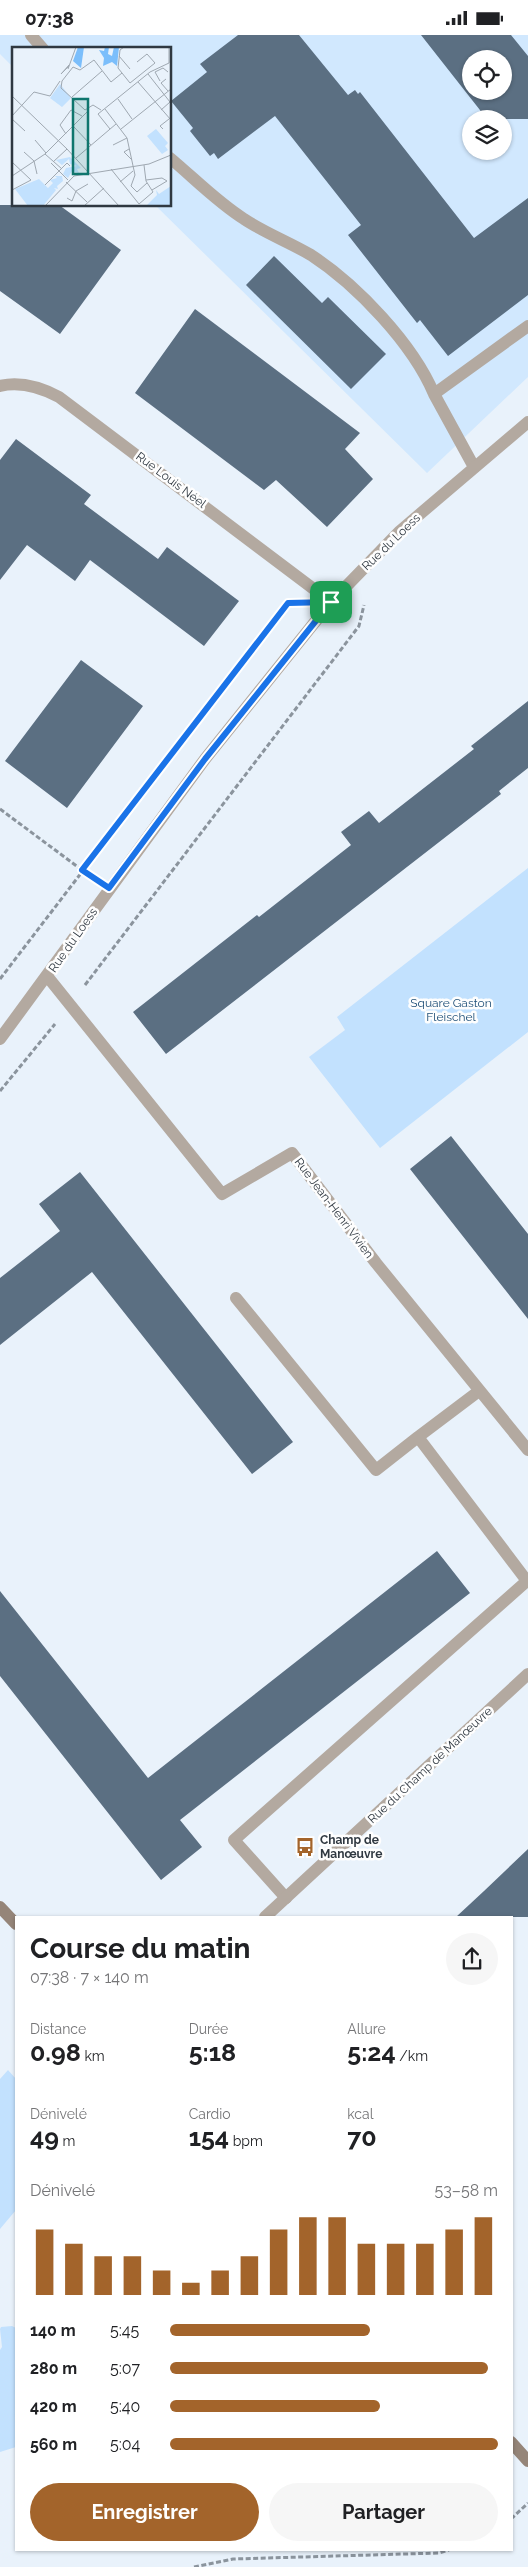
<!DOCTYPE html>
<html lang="fr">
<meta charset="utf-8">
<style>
:root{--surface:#fff;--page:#f6f6f6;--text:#202124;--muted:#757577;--accent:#a3642b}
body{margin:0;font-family:Raleway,sans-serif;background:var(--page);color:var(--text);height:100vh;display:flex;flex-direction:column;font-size:19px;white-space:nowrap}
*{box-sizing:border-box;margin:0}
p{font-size:16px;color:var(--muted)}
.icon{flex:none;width:28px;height:28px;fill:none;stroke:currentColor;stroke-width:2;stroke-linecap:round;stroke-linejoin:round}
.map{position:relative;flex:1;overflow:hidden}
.side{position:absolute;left:15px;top:1881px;width:498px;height:635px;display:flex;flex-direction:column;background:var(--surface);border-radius:0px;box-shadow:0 1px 4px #0004}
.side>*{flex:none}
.buttons{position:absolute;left:462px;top:15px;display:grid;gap:10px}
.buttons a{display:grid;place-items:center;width:50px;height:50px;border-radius:50%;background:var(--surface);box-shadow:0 1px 4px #0004;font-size:25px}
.pin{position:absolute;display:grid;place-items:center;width:42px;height:42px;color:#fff;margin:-21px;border-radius:10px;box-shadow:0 2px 8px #0006}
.round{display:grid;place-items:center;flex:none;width:52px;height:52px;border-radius:26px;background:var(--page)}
.summary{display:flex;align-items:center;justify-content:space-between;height:85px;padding:0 15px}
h1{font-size:28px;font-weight:700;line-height:38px}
.stats{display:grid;grid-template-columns:repeat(3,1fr);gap:8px;height:85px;padding:5px 15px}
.stats div{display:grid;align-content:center}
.stats b{font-size:25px;font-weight:700}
.stats small{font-size:14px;font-weight:400}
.stats p{font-size:14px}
.chart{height:140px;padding:10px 15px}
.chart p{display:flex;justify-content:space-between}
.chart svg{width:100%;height:90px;margin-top:5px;stroke:var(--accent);stroke-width:6}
.action{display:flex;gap:10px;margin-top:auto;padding:10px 15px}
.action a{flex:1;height:58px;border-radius:30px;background:var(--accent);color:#fff;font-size:20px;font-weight:700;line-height:58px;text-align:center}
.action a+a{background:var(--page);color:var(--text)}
ul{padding:0 15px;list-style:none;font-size:16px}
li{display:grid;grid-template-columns:80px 60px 1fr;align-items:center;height:38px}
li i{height:12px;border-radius:6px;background:var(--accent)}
.status{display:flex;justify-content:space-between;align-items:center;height:35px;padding:0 25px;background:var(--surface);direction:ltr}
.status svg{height:14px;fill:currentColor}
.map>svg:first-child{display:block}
.built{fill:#d1e8fe;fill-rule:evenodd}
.green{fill:#c2e1fe}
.building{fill:#5b6f82;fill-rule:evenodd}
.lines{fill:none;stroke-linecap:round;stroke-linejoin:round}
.path{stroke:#8b949d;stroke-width:3;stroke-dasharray:5 2.5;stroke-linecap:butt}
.lane{stroke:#b3a9a0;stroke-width:12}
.street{stroke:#b3a9a0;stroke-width:12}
.secondary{stroke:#958579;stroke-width:12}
.route-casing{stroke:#fff;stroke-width:10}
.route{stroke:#1a73e8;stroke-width:6}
.labels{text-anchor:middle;stroke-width:5;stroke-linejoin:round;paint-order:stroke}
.street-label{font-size:12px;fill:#2f3841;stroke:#fefefe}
.park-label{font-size:12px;fill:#205078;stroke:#fefefe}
.poi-label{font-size:12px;font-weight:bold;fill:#2f3841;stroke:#fefefe;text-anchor:start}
.inset-road{fill:none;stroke:#9fa8b1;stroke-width:1}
.view{fill:#0f766e;fill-opacity:0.15;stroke:#0f766e;stroke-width:2.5}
.inset-edge{fill:none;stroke:#2f3841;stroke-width:2.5}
</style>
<div class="status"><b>07:38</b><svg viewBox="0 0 49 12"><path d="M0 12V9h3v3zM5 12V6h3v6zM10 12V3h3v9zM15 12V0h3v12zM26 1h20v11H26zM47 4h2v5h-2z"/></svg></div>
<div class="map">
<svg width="528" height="2532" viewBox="0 0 528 2532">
<rect width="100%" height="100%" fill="#e9f2fb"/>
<path class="built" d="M 0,0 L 528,0 L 528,342 L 427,438 L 155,170 L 170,170 L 170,14 L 14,14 L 14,33 L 0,19 ZM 471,24 L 504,24 L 504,56 L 471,56 ZM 471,84 L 504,84 L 504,116 L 471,116 Z"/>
<path class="green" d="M 528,833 L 528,997 L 380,1113 L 309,1022 L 345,995 L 337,982 Z
M 8,2035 L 16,2044 L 16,2175 L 0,2194 L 0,2044 Z
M 12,2291 L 16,2293 L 16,2412 L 0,2417 L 0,2315 L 2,2312 L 0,2294 L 1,2292 Z"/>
<path class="building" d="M 238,0 L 299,0 L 348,60 L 355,55 L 358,59 L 360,57 L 474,203 L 528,163 L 528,260 L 448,321 L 420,285 L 417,288 L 348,200 L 361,190 L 275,81 L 218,124 L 214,118 L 210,121 L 190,96 L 193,93 L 171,66 L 207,37 L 200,29 Z
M 421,0 L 511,0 L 528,21 L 528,84 L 487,84 ZM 471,24 L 504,24 L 504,56 L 471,56 Z
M 0,170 L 59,170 L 121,215 L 60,299 L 0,256 Z
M 274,221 L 322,268 L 328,262 L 386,319 L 351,354 L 246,250 Z
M 195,274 L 360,398 L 345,414 L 373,444 L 327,492 L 276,445 L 264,455 L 135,358 Z
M 16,404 L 91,460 L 84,469 L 158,524 L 167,512 L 239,566 L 204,611 L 90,525 L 75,546 L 27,510 L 0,545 L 0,425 Z
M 81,625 L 143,671 L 67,773 L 5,726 Z
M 528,666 L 528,733 L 499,756 L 501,759 L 166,1019 L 133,977 L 257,880 L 259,882 L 351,810 L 341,797 L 369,776 L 379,788 L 474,714 L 471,711 Z
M 451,1101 L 528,1199 L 528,1284 L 410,1134 Z
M 80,1137 L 293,1407 L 252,1439 L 92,1237 L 0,1310 L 0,1243 L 60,1196 L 39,1169 Z
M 437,1516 L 470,1558 L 180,1785 L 202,1812 L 161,1845 L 0,1641 L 0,1556 L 148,1743 Z
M 528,1814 L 528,1882 L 456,1882 L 484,1856 Z"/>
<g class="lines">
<path class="path" d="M 0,774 L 90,841
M 0,944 L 288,568 L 290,568
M 85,950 L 359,591 L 364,570
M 0,1056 L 55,989
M 511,2484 L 528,2468
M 194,2532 L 233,2524 L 439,2518 L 449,2515"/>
<path class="lane" d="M 31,0 L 43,14
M 170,123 C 194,143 217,167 244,184 C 265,198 289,207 311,220 C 357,250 413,309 434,359 L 528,291
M 434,359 L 474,432
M 236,1263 L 376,1435 L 418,1402
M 286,1863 L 234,1805 L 527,1546 L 418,1402 L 479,1356"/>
<path class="street" d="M 0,351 C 21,346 40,352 59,362 L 331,567
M 47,941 L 222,1159 L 292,1118 L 376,1228 L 528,1415
M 0,1004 L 205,724 L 331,567 L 400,496 L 528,387
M 265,1882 L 528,1639"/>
<path class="secondary" d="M 0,1872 L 16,1889
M 511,2407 L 528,2426"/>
</g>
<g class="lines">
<g class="route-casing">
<path id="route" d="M 331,567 L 205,724 L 109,853 L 82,835 L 288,568 Z"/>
</g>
<use href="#route" class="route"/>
</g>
<defs>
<g id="bus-bare" transform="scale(1.5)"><path d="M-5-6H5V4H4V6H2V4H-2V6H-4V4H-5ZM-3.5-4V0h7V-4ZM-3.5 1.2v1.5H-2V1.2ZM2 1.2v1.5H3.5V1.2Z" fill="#a3642b" stroke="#fefefe" stroke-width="2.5" paint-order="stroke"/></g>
</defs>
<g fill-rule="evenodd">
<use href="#bus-bare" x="305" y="1812"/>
</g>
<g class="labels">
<g class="street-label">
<text transform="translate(171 445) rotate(37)" y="4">Rue Louis Néel</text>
<text transform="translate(391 507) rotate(-44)" y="4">Rue du Loess</text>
<text transform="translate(73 905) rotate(-55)" y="4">Rue du Loess</text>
<text transform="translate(334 1173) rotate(53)" y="4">Rue Jean-Henri Vivien</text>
<text transform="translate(430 1730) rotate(-43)" y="4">Rue du Champ de Manœuvre</text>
</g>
<g class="park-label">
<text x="451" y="972">Square Gaston<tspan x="451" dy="14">Fleischel</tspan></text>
</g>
<g class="poi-label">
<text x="320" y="1809">Champ de<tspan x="320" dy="14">Manœuvre</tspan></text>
</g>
</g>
<g transform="translate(12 12)">
<rect width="159" height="159" fill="#e9f2fb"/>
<path d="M 48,37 L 59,51 L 50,60 L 38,51 ZM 144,82 L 156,96 L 153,99 L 156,103 L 150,107 L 135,89 ZM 58,110 L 69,121 L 65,122 L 67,126 L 60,124 L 56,131 L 51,127 L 54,121 L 65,119 L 58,117 L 57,112 L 50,118 L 44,113 ZM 43,129 L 50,129 L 51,134 L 45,139 L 46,142 L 42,141 L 44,143 L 31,159 L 16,159 L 3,142 L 27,132 L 36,141 L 41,136 L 38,133 L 45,131 ZM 159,139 L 159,159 L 134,159 L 145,148 L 144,143 L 147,147 Z" fill="#c2e1fe"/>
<path d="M 66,0 L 72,0 L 69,21 L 61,14 ZM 93,0 L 97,0 L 96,7 L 100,9 L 102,0 L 107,0 L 105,19 L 100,15 L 91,19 L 92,11 L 87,3 L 92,4 Z" fill="#7bbefb"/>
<path class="inset-road" d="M 107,9 L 118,22M 57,18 L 49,27 L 57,19M 56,22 L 64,0M 110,26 L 106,21 L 108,3 L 112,0M 136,27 L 158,55 L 149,63M 154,32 L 149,36 L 156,44M 148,34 L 143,25 L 151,21 L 156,25M 126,35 L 159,73M 118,36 L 143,16 L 135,7 L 125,15M 0,49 L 55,102 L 107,159M 60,50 L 90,24M 106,52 L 120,72M 93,62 L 115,91 L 123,128 L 119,139 L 125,145 L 135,136M 89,63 L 81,58 L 73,63 L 49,41 L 50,34 L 61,20 L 68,23 L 82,13 L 99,35 L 110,26 L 118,36M 0,69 L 22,45 L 38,49 L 48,34M 0,72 L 13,84M 62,80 L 79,98M 98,82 L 86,67 L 138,25 L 157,16 L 157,0M 109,82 L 159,42M 151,82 L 148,79 L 157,72M 54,87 L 48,78 L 59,63 L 70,69M 23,93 L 34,106M 101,98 L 115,91M 117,102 L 112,105 L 120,113M 12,105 L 22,114 L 25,127M 33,107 L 50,122M 64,111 L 104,77M 0,115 L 19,133 L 0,143M 41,115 L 55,102M 39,116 L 56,133M 99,122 L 127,157 L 141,145 L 134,134 L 132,118M 0,129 L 33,107 L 77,63M 134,133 L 150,131 L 155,134 L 140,143M 54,135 L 75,155M 108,135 L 121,124M 33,138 L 55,116 L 58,119M 55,151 L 60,154 L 64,144 L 76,137M 33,159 L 62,129 L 137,117 L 159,108M 72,159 L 92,141"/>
<path class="view" d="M 61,52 L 76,52 L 76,127 L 61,127 Z"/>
<rect width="159" height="159" class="inset-edge"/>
</g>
</svg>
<div class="buttons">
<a><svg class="icon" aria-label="locate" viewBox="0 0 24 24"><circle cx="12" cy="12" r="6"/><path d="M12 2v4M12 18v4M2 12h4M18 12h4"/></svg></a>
<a><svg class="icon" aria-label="layers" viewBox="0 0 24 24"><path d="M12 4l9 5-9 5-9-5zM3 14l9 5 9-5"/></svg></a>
</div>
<div class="pin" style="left:331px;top:567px;background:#1e9e55"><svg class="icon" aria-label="arrive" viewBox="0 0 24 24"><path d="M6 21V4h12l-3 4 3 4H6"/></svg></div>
<section class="side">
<div class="summary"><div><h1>Course du matin</h1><p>07:38 · 7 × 140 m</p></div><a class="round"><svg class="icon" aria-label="share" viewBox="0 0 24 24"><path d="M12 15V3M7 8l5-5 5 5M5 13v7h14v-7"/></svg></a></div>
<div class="stats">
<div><p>Distance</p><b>0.98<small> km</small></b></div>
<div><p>Durée</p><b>5:18</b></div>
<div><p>Allure</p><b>5:24<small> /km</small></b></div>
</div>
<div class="stats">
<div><p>Dénivelé</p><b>49<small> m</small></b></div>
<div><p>Cardio</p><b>154<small> bpm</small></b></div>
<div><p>kcal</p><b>70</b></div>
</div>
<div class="chart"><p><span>Dénivelé</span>53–58 m</p>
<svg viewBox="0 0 160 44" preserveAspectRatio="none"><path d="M5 44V12M15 44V19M25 44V25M35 44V25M45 44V32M55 44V38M65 44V32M75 44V25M85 44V12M95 44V6M105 44V6M115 44V19M125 44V19M135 44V19M145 44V12M155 44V6"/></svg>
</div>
<ul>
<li><b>140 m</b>5:45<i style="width:61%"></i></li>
<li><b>280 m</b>5:07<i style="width:97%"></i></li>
<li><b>420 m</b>5:40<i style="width:64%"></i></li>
<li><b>560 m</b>5:04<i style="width:100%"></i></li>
</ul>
<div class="action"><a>Enregistrer</a><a>Partager</a></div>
</section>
</div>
